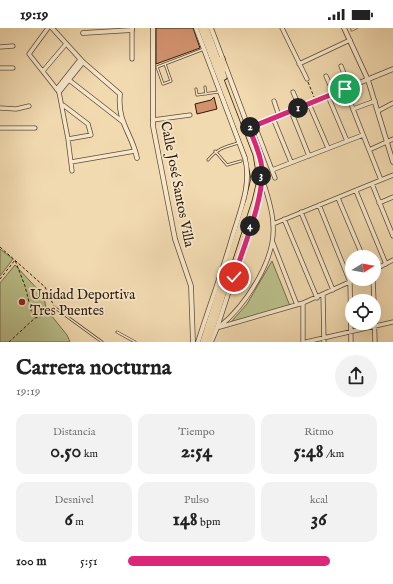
<!DOCTYPE html>
<html lang="es">
<meta charset="utf-8">
<style>
:root{--surface:#fff;--page:#f2f2f2;--text:#222;--muted:#767676;--accent:#db2777}
body{margin:0;font-family:"IM FELL English",serif;background:var(--page);color:var(--text);height:100vh;display:flex;flex-direction:column;font-size:15px;white-space:nowrap}
*{box-sizing:border-box;margin:0}
p{font-size:13px;color:var(--muted)}
.icon{flex:none;width:22px;height:22px;fill:none;stroke:currentColor;stroke-width:2;stroke-linecap:round;stroke-linejoin:round}
.map{position:relative;height:314px;overflow:hidden}
.panel{display:flex;flex-direction:column;background:var(--surface);flex:1}
.panel>*{flex:none}
.needle{width:26px;rotate:79deg}
.fabs{position:absolute;left:345px;top:222px;display:grid;gap:8px}
.fabs a{display:grid;place-items:center;width:36px;height:36px;border-radius:50%;background:var(--surface);box-shadow:0 4px 16px #0002;font-size:20px}
.pin{position:absolute;display:grid;place-items:center;width:34px;height:34px;color:#fff;margin:-17px;border:2px solid #fff;border-radius:50%;box-shadow:0 1px 4px #0007}
.km{position:absolute;width:20px;height:20px;margin:-10px;border-radius:50%;background:#222;color:#fff;font-size:11px;line-height:20px;text-align:center}
.round{display:grid;place-items:center;flex:none;width:42px;height:42px;border-radius:21px;background:var(--page)}
.headline{display:flex;align-items:center;justify-content:space-between;height:68px;padding:0 16px}
h1{font-size:22px;font-weight:700;line-height:30px}
.stats{display:grid;grid-template-columns:repeat(3,1fr);gap:6px;height:68px;padding:4px 16px}
.stats div{display:grid;align-content:center;border-radius:10px;background:var(--page);text-align:center}
.stats b{font-size:20px;font-weight:700}
.stats small{font-size:11px;font-weight:400}
.stats p{font-size:11px}
ul{padding:0 16px;list-style:none;font-size:13px}
li{display:grid;grid-template-columns:64px 48px 1fr;align-items:center;height:30px}
li i{height:10px;border-radius:5px;background:var(--accent)}
.status{display:flex;justify-content:space-between;align-items:center;height:28px;padding:0 20px;background:var(--surface);direction:ltr}
.status svg{height:11px;fill:currentColor}
.map>svg:first-child{display:block}
.green{fill:#bac08b;stroke:#736e4b}
.building{fill:#d2926d;stroke:#2c1c0b}
.lines{fill:none;stroke-linecap:round;stroke-linejoin:round}
.service-casing{stroke:#5e4c34;stroke-width:3}
.minor-casing{stroke:#5e4c34;stroke-width:5}
.tertiary-casing{stroke:#5e4c34;stroke-width:5.5}
.primary-casing{stroke:#2c1c0b;stroke-width:7}
.path{stroke:#2c1c0b;stroke-width:1;stroke-dasharray:3 2;stroke-linecap:butt}
.service{stroke:#f7e7cc;stroke-width:1.5}
.minor{stroke:#f7e7cc;stroke-width:3.5}
.tertiary{stroke:#f7e7cc;stroke-width:4}
.primary{stroke:#f2dab0;stroke-width:5.5}
.route-casing{stroke:#fff;stroke-width:8}
.route{stroke:#db2777;stroke-width:5}
.poi-dot{fill:#8f2418;stroke:#f7e7cc;stroke-width:1.5}
.labels{text-anchor:middle;stroke-width:3.5;stroke-linejoin:round;paint-order:stroke}
.street-label{font-size:14px;fill:#2c1c0b;stroke:#f7e7cc}
.poi-label{font-size:14px;fill:#2c1c0b;stroke:#f7e7cc;text-anchor:start}
</style>
<div class="status"><b>19:19</b><svg viewBox="0 0 49 12"><path d="M0 12V9h3v3zM5 12V6h3v6zM10 12V3h3v9zM15 12V0h3v12zM26 1h20v11H26zM47 4h2v5h-2z"/></svg></div>
<div class="map">
<svg width="393" height="314" viewBox="0 0 393 314">
<rect width="100%" height="100%" fill="#f2dab0"/>
<filter id="stains"><feTurbulence type="fractalNoise" baseFrequency=".005" numOctaves="4"/><feColorMatrix values="0 0 0 0 .2 0 0 0 0 .09 0 0 0 0 .02 0 0 0 .5 -.17"/></filter>
<radialGradient id="worn" r=".72"><stop offset=".6" stop-color="#630" stop-opacity="0"/><stop offset="1" stop-color="#630" stop-opacity=".3"/></radialGradient>
<path class="green" d="M 0,221 L 13,231 L 0,248 Z
M 272,233 L 290,278 L 231,294 L 247,276 Z
M 15,237 L 44,268 L 46,281 L 67,307 L 70,314 L 0,314 L 0,255 Z"/>
<path class="building" d="M 156,0 L 193,0 L 200,20 L 156,36 Z
M 214,69 L 217,81 L 197,86 L 195,76 L 211,72 Z"/>
<g class="lines">
<g class="service-casing">
<path id="service" d="M 352,0 L 352,2 L 356,0
M 165,36 L 171,53 L 163,56 L 157,39 C 173,33 188,27 204,21
M 205,59 L 206,66
M 196,61 L 197,67 L 218,64
M 215,123 L 227,137 L 241,133
M 208,132 C 217,121 224,119 238,115
M 54,279 L 102,314
M 117,304 L 135,314"/>
</g>
<g class="minor-casing">
<path id="minor" d="M 48,0 L 29,26 L 59,64 L 68,111 L 72,143
M 282,0 L 307,51
M 132,2 L 132,31
M 0,19 L 13,18
M 299,36 L 350,12
M 341,38 L 350,60
M 0,40 L 13,40
M 43,43 L 66,16
M 326,48 L 334,66
M 69,52 L 123,94
M 345,61 L 381,152
M 293,64 L 300,80
M 328,68 L 347,113
M 274,73 L 279,88
M 309,76 L 328,120
M 63,77 L 88,96 L 91,107 L 68,111
M 0,80 L 16,81 L 29,78
M 353,81 L 375,73
M 291,83 L 309,128
M 378,83 L 393,75
M 273,90 L 291,134
M 153,92 L 190,87
M 255,98 L 275,150
M 0,100 L 35,100
M 369,122 L 393,111
M 71,134 L 135,123
M 272,142 L 363,107
M 372,156 L 393,208
M 356,163 L 386,236
M 338,170 L 363,229
M 379,175 L 393,169
M 319,177 L 350,254 L 351,314
M 301,184 L 333,262
M 284,191 L 317,270
M 273,196 L 393,147
M 273,215 L 297,277
M 374,242 L 393,232
M 373,251 L 374,273
M 323,267 L 324,314
M 374,278 L 375,314
M 219,299 C 245,278 276,232 273,197 C 273,181 266,164 262,149
M 220,299 L 303,275 L 356,251
M 303,314 L 303,275
M 306,314 L 393,294"/>
</g>
<g class="tertiary-casing">
<path id="tertiary" d="M 52,0 L 83,34 L 120,66 C 117,95 132,105 137,130
M 153,0 L 153,98 L 175,211 L 191,258 L 193,314
M 196,0 L 245,130 C 252,157 240,183 232,210 C 222,245 209,279 198,314
M 211,0 L 261,133 L 261,160 L 258,173 L 217,300 L 211,314
M 344,0 L 368,52 L 393,134
M 83,5 L 132,2 L 132,0
M 57,61 L 80,32
M 59,64 L 83,34
M 249,100 L 393,41"/>
</g>
<g class="primary-casing">
<path id="primary" d="M 201,0 L 250,128 L 254,151 L 249,172 L 203,314
M 206,0 L 224,49
M 222,31 L 224,41
M 208,314 L 227,253"/>
</g>
<path class="path" d="M 308,54 L 314,69
M 0,219 L 45,259 L 53,276
M 0,251 L 15,232 L 25,258 L 32,286 L 35,289
M 9,314 L 35,290 L 42,288 L 53,280"/>
<use href="#service" class="service"/>
<use href="#minor" class="minor"/>
<use href="#tertiary" class="tertiary"/>
<use href="#primary" class="primary"/>
</g>
<g class="lines">
<g class="route-casing">
<path id="route" d="M 234,249 C 243,220 264,171 262,141 C 261,127 254,113 249,100 L 345,61"/>
</g>
<use href="#route" class="route"/>
</g>
<circle class="poi-dot" cx="22" cy="274" r="4"/>
<g class="labels">
<g class="street-label">
<text transform="translate(178 156) rotate(79)" y="5">Calle José Santos Villa</text>
</g>
<g class="poi-label">
<text x="30" y="271">Unidad Deportiva<tspan x="30" dy="16">Tres Puentes</tspan></text>
</g>
</g>
<rect width="100%" height="100%" filter="url(#stains)"/>
<rect width="100%" height="100%" fill="url(#worn)"/>
</svg>
<div class="fabs">
<a><svg class="needle" viewBox="-14 -14 28 28"><path d="M0-13l5 13h-10z" fill="#e53935"/><path d="M0 13l5-13h-10z" fill="#767676"/></svg></a>
<a><svg class="icon" aria-label="locate" viewBox="0 0 24 24"><circle cx="12" cy="12" r="6"/><path d="M12 2v4M12 18v4M2 12h4M18 12h4"/></svg></a>
</div>
<div class="pin" style="left:345px;top:61px;background:#1e9e55"><svg class="icon" aria-label="arrive" viewBox="0 0 24 24"><path d="M6 21V4h12l-3 4 3 4H6"/></svg></div>
<div class="pin" style="left:234px;top:249px;background:#d93025"><svg class="icon" aria-label="check" viewBox="0 0 24 24"><path d="M5 12l5 5 9-10"/></svg></div>
<b class="km" style="left:298px;top:80px">1</b>
<b class="km" style="left:250px;top:99px">2</b>
<b class="km" style="left:261px;top:148px">3</b>
<b class="km" style="left:250px;top:198px">4</b>
</div>
<section class="panel">
<div class="headline"><div><h1>Carrera nocturna</h1><p>19:19</p></div><a class="round"><svg class="icon" aria-label="share" viewBox="0 0 24 24"><path d="M12 15V3M7 8l5-5 5 5M5 13v7h14v-7"/></svg></a></div>
<div class="stats">
<div><p>Distancia</p><b>0.50<small> km</small></b></div>
<div><p>Tiempo</p><b>2:54</b></div>
<div><p>Ritmo</p><b>5:48<small> /km</small></b></div>
</div>
<div class="stats">
<div><p>Desnivel</p><b>6<small> m</small></b></div>
<div><p>Pulso</p><b>148<small> bpm</small></b></div>
<div><p>kcal</p><b>36</b></div>
</div>
<ul>
<li><b>100 m</b>5:51<i style="width:81%"></i></li>
</ul>
</section>
